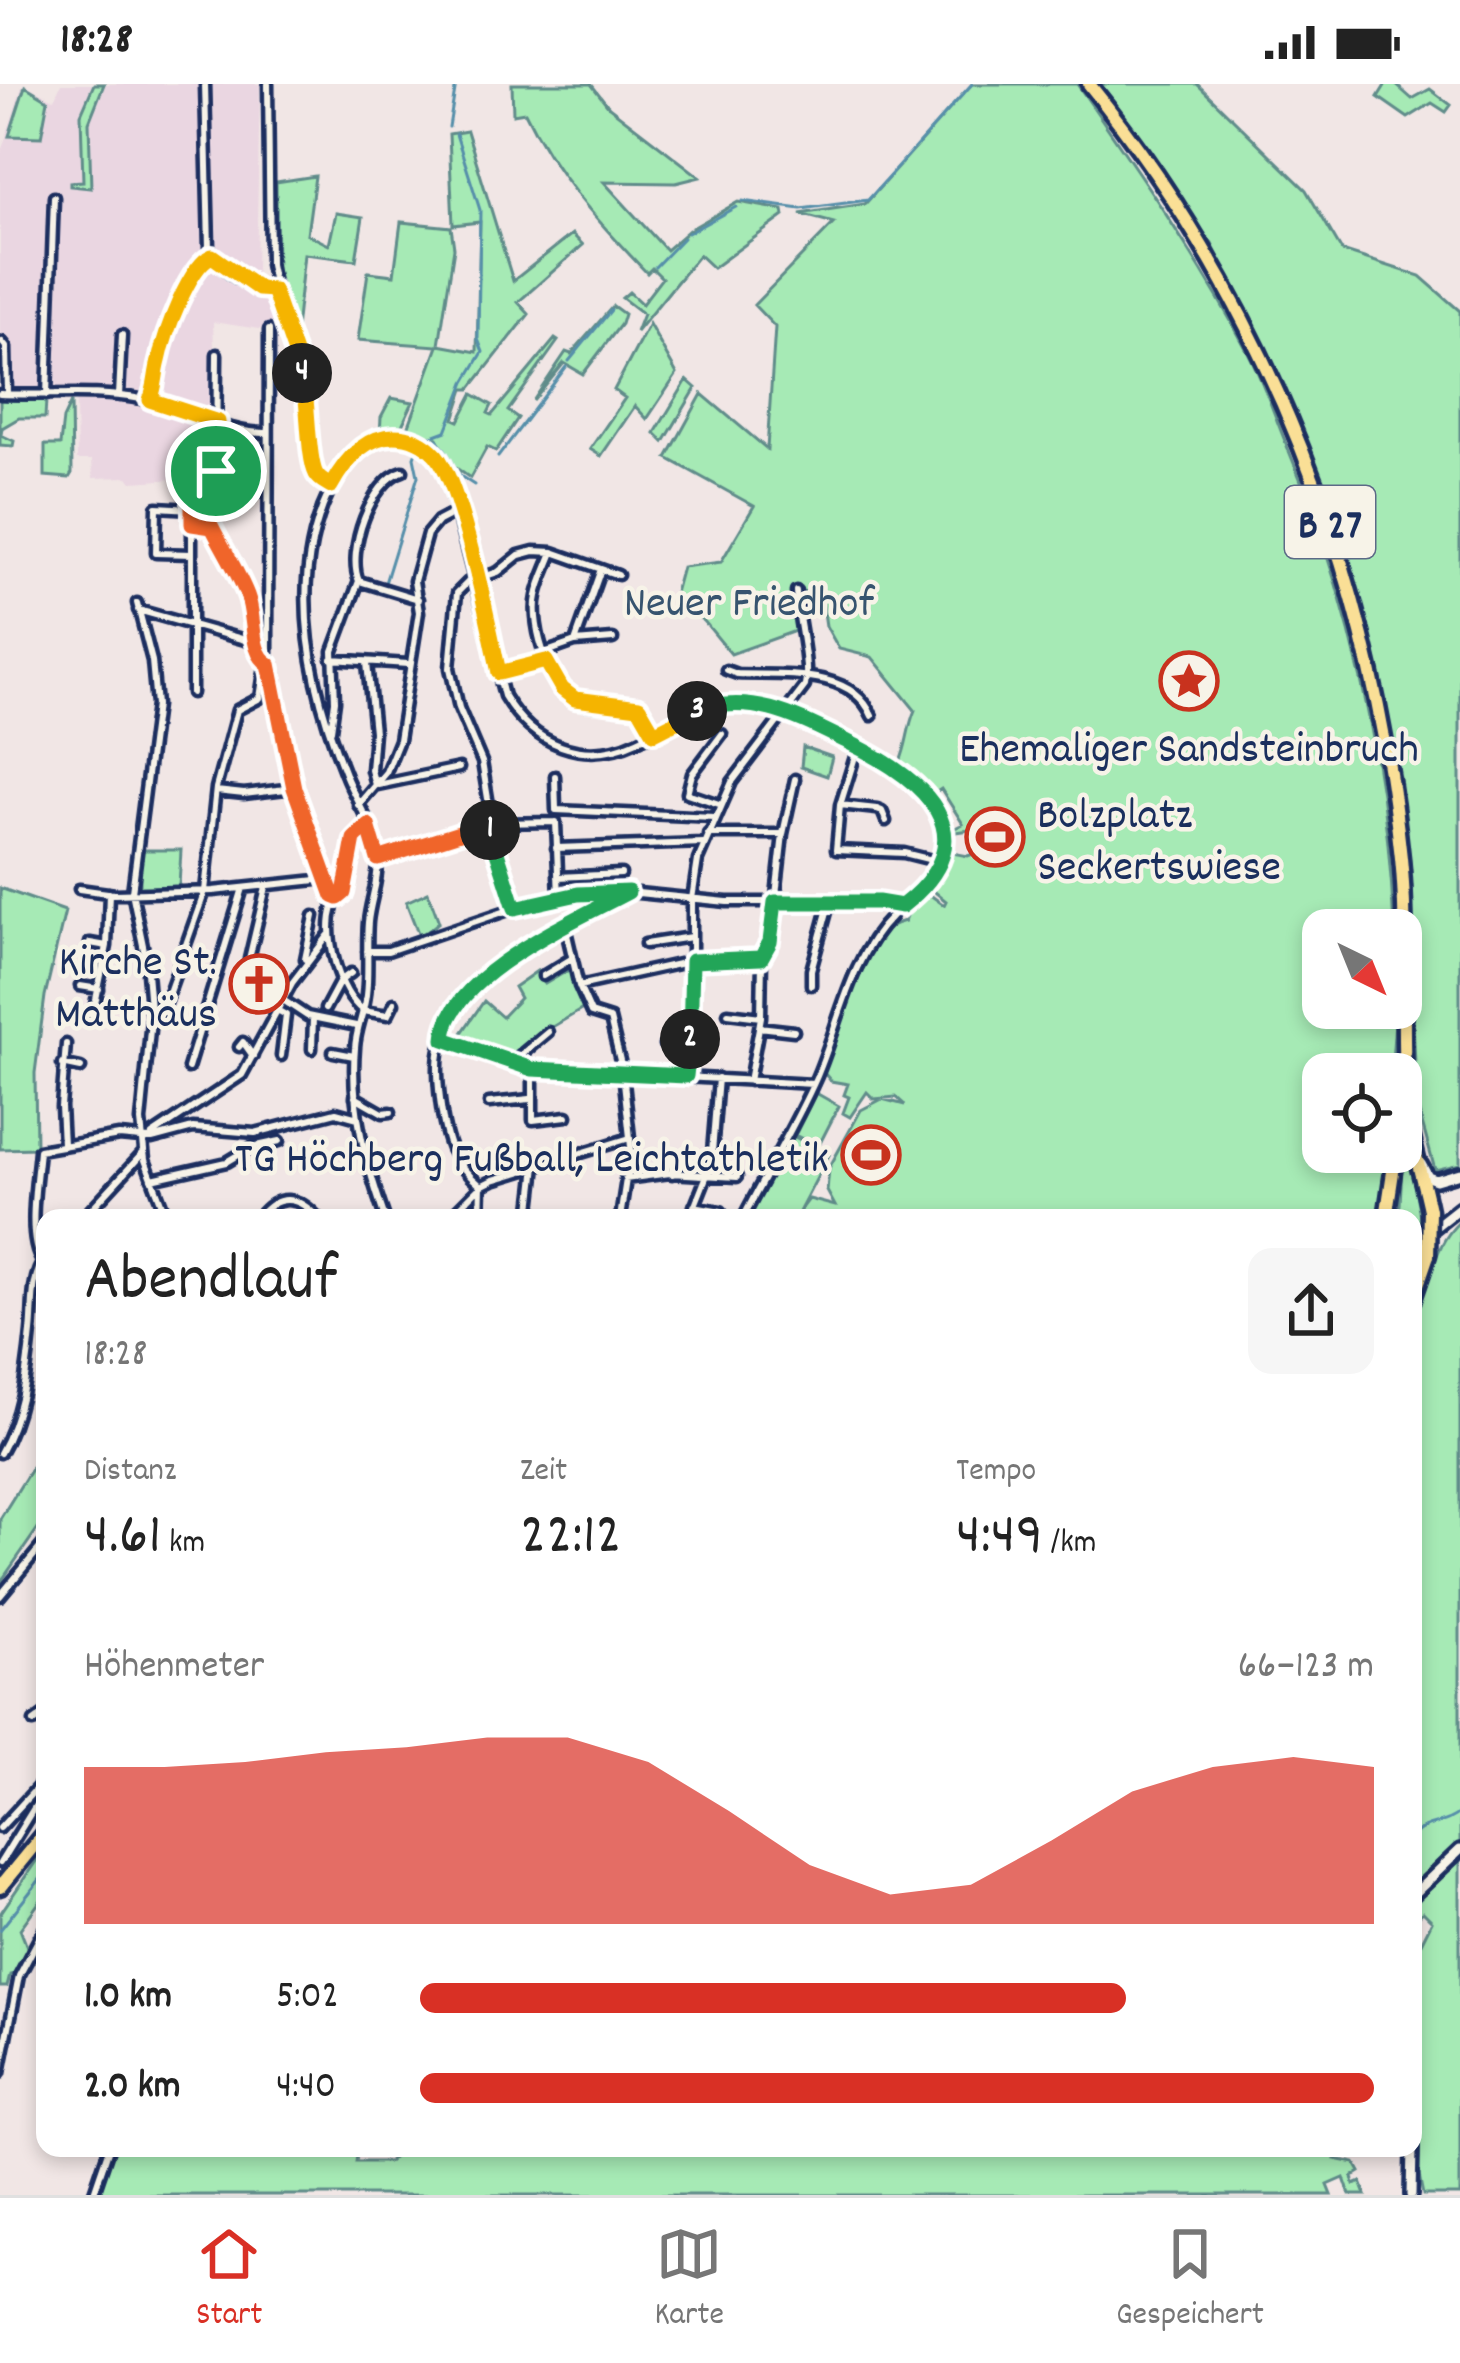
<!DOCTYPE html>
<html lang="de">
<meta charset="utf-8">
<style>
:root{--surface:#fff;--page:#f6f6f6;--text:#222;--muted:#767676;--line:#e0e0e0;--accent:#d93025}
body{margin:0;font-family:Dekko,sans-serif;background:var(--page);color:var(--text);height:100vh;display:flex;flex-direction:column;font-size:45px;white-space:nowrap}
*{box-sizing:border-box;margin:0}
p{font-size:39px;color:var(--muted)}
.icon{flex:none;width:66px;height:66px;fill:none;stroke:currentColor;stroke-width:2;stroke-linecap:round;stroke-linejoin:round}
.map{position:relative;flex:1;overflow:hidden}
.drawer{position:absolute;left:36px;top:1125px;width:1386px;height:948px;display:flex;flex-direction:column;background:var(--surface);border-radius:24px;box-shadow:0 6px 18px #0003}
.drawer>*{flex:none}
.needle{width:78px;rotate:137deg}
.buttons{position:absolute;left:1302px;top:825px;display:grid;gap:24px}
.buttons a{display:grid;place-items:center;width:120px;height:120px;border-radius:24px;background:var(--surface);box-shadow:0 6px 18px #0003;font-size:60px}
.pin{position:absolute;display:grid;place-items:center;width:102px;height:102px;color:#fff;margin:-51px;border:6px solid #fff;border-radius:50%;box-shadow:0 3px 12px #0007}
.km{position:absolute;width:60px;height:60px;margin:-30px;border-radius:50%;background:#222;color:#fff;font-size:33px;line-height:60px;text-align:center}
.round{display:grid;place-items:center;flex:none;width:126px;height:126px;border-radius:24px;background:var(--page)}
.headline{display:flex;align-items:center;justify-content:space-between;height:204px;padding:0 48px}
h1{font-size:66px;font-weight:600;line-height:90px}
.stats{display:grid;grid-template-columns:repeat(3,1fr);gap:18px;height:204px;padding:12px 48px}
.stats div{display:grid;align-content:center}
.stats b{font-size:60px;font-weight:600}
.stats small{font-size:33px;font-weight:400}
.stats p{font-size:33px}
.chart{height:336px;padding:24px 48px}
.chart p{display:flex;justify-content:space-between}
.chart svg{width:100%;height:216px;margin-top:12px;fill:var(--accent);opacity:.7}
ul{padding:0 48px;list-style:none;font-size:39px}
li{display:grid;grid-template-columns:192px 144px 1fr;align-items:center;height:90px}
li i{height:30px;border-radius:15px;background:var(--accent)}
.status{display:flex;justify-content:space-between;align-items:center;height:84px;padding:0 60px;background:var(--surface);direction:ltr}
.status svg{height:33px;fill:currentColor}
.tab-bar{display:flex;justify-content:space-around;align-items:center;height:168px;border-top:3px solid var(--line);background:var(--surface);font-size:33px;color:var(--muted)}
.tab-bar a{display:grid;justify-items:center;gap:6px}
.tab-bar .on{color:var(--accent)}
.map>svg:first-child{display:block}
.built{fill:#ead6e1}
.green{fill:#a6eab5;stroke:#608c8a;stroke-width:3}
.lines{fill:none;stroke-linecap:round;stroke-linejoin:round}
.stream{stroke:#578faa;stroke-width:3}
.street-casing{stroke:#1b2f5e;stroke-width:15}
.secondary-casing{stroke:#1b2f5e;stroke-width:18}
.primary-casing{stroke:#1b2f5e;stroke-width:21}
.street{stroke:#f7f3e8;stroke-width:6}
.secondary{stroke:#f7f3e8;stroke-width:9}
.primary{stroke:#fadf96;stroke-width:12}
.primary-bridge-casing{stroke:#1b2f5e;stroke-width:21;stroke-linecap:butt}
.primary-bridge{stroke:#fadf96;stroke-width:12}
.split-1-casing{stroke:#fff;stroke-width:24}
.split-2-casing{stroke:#fff;stroke-width:24}
.split-3-casing{stroke:#fff;stroke-width:24}
.split-4-casing{stroke:#fff;stroke-width:24}
.split-5-casing{stroke:#fff;stroke-width:24}
.split-1{stroke:#f0652b;stroke-width:15}
.split-2{stroke:#22a559;stroke-width:15}
.split-3{stroke:#22a559;stroke-width:15}
.split-4{stroke:#f5b400;stroke-width:15}
.split-5{stroke:#f5b400;stroke-width:15}
.labels{text-anchor:middle;stroke-width:9;stroke-linejoin:round;paint-order:stroke}
.shield{fill:#f7f3e8;stroke:#5d6a87;stroke-width:3}
.shield-label{font-size:42px;font-weight:bold;fill:#1b2f5e}
.park-label{font-size:45px;fill:#37546f;stroke:#f7f3e8}
.poi-label{font-size:45px;fill:#1b2f5e;stroke:#f7f3e8;text-anchor:end}
</style>
<div class="status"><b>18:28</b><svg viewBox="0 0 49 12"><path d="M0 12V9h3v3zM5 12V6h3v6zM10 12V3h3v9zM15 12V0h3v12zM26 1h20v11H26zM47 4h2v5h-2z"/></svg></div>
<div class="map">
<svg width="1460" height="2111" viewBox="0 0 1460 2111">
<rect width="100%" height="100%" fill="#f1e6e5"/>
<filter id="ink" filterUnits="userSpaceOnUse"><feTurbulence type="fractalNoise" baseFrequency=".00833" numOctaves="2"/><feDisplacementMap in="SourceGraphic" scale="24" xChannelSelector="R" yChannelSelector="G"/><feConvolveMatrix kernelMatrix="1 2 1 2 8 2 1 2 1" color-interpolation-filters="sRGB"/></filter>
<g filter="url(#ink)">
<path class="built" d="M 23,0 L 54,15 L 61,0 L 260,0 L 256,186 L 279,248 L 213,238 L 217,336 L 192,330 L 191,394 L 132,398 L 128,393 L 93,394 L 92,376 L 77,376 L 76,317 L 0,312 L 0,71 Z"/>
<path class="green" d="M 94,0 L 104,0 L 89,38 L 91,104 L 70,102 L 70,98 L 83,97 L 81,30 Z
M 512,0 L 591,0 L 609,23 L 700,93 L 676,99 L 604,98 L 666,166 L 689,146 L 738,118 L 783,126 L 784,132 L 713,184 L 699,171 L 636,248 L 643,230 L 622,214 L 629,208 L 642,220 L 662,194 L 652,184 L 647,189 C 599,139 555,91 525,28 L 513,30 Z
M 972,0 L 1077,0 C 1138,87 1198,174 1248,268 C 1262,295 1272,324 1283,352 C 1348,507 1388,678 1394,846 L 1323,846 L 1323,924 L 1396,924 L 1391,990 L 1323,990 L 1323,1068 L 1386,1068 L 1383,1112 L 1376,1134 L 748,1134 L 791,1051 L 829,1071 L 799,1128 L 809,1115 L 835,1122 L 827,1107 L 829,1084 L 861,1026 L 882,1015 L 905,1021 L 896,1013 L 874,1015 L 867,1008 L 850,1033 L 843,1029 L 849,1013 L 844,1011 L 848,1000 L 831,997 L 824,989 C 830,959 862,861 888,844 C 893,840 899,839 905,837 L 910,823 L 926,808 L 944,821 L 946,817 L 930,804 L 947,768 L 968,772 L 978,768 L 973,749 L 1002,731 L 997,727 L 970,746 L 949,749 L 943,729 L 953,745 L 963,740 L 941,705 L 932,711 L 916,690 L 900,678 C 908,659 907,645 915,626 L 872,573 L 839,565 L 826,542 L 821,507 L 796,508 L 798,546 L 731,570 L 704,537 L 673,516 L 682,483 L 721,478 L 754,422 L 667,374 L 702,310 L 767,365 L 775,243 L 754,221 L 834,139 L 800,130 L 865,120 Z
M 1098,0 L 1197,0 L 1306,106 L 1342,167 L 1420,192 L 1460,227 L 1460,1080 L 1435,1086 L 1417,1021 L 1403,726 L 1391,653 L 1348,473 L 1289,317 L 1212,160 Z
M 1386,0 L 1395,0 L 1412,15 L 1430,5 L 1451,21 L 1446,28 L 1432,19 L 1408,34 L 1378,13 Z
M 25,2 L 48,16 L 41,53 L 9,52 Z
M 467,47 L 513,197 L 572,150 L 583,161 L 518,218 L 529,230 L 470,305 L 464,305 L 454,335 L 459,337 L 473,310 L 492,321 L 488,329 L 492,331 L 555,255 L 558,257 L 508,327 L 518,334 L 496,367 L 487,363 L 470,394 L 452,381 L 437,354 L 430,352 L 424,357 L 407,347 L 438,262 L 358,256 L 368,188 L 394,191 L 401,138 L 451,143 L 454,164 L 439,261 L 477,268 L 480,138 L 453,141 L 449,50 Z
M 315,92 L 307,150 L 329,161 L 336,129 L 363,133 L 356,176 L 304,170 L 296,246 L 292,246 L 277,196 L 276,98 Z
M 613,222 L 624,230 L 621,240 L 583,290 L 564,279 L 533,317 L 566,268 L 571,270 Z
M 649,240 L 677,290 L 647,335 L 635,322 L 601,372 L 590,365 L 625,314 L 614,306 Z
M 687,296 L 696,304 L 664,358 L 655,349 Z
M 0,313 L 46,316 L 45,334 L 19,334 L 2,344 L 1,351 L 14,357 L 13,362 L 0,361 Z
M 391,314 L 413,318 L 399,348 L 380,350 L 381,333 Z
M 71,318 L 72,389 L 69,394 L 45,392 L 45,361 L 60,361 L 63,335 Z
M 803,663 L 832,673 L 827,692 L 801,683 Z
M 140,766 L 181,766 L 179,802 L 140,804 Z
M 0,804 L 65,827 L 45,912 L 35,989 L 36,1064 L 0,1065 Z
M 428,808 L 439,838 L 420,854 L 406,818 Z
M 572,884 L 586,923 L 547,946 L 516,972 L 509,970 L 505,974 L 457,956 L 484,917 L 502,933 L 520,914 L 514,903 L 537,887 L 545,900 Z
M 816,1009 L 839,1022 L 818,1063 L 795,1051 Z
M 1403,1064 L 1411,1082 L 1422,1143 L 1413,1150 L 1413,1134 L 1394,1134 L 1400,1121 Z
M 1460,1137 L 1460,1759 L 1413,1803 L 1413,1230 C 1433,1197 1431,1164 1460,1137 Z
M 45,1342 L 45,1434 L 0,1499 L 0,1435 L 36,1377 Z
M 45,1764 L 45,1810 L 20,1845 L 29,1868 L 18,1889 L 10,1891 L 7,1903 L 0,1903 L 0,1830 Z
M 1460,1773 L 1460,2111 L 1423,2111 L 1418,2086 L 1416,1887 L 1421,1859 L 1432,1837 L 1423,1828 L 1413,1837 L 1413,1817 Z
M 110,2064 L 358,2064 L 356,2078 L 388,2078 L 403,2064 L 1337,2064 L 1335,2075 L 1355,2079 L 1360,2088 L 1352,2093 L 1354,2101 L 1361,2098 L 1366,2111 L 1350,2111 L 1344,2094 L 1328,2101 L 1332,2111 L 94,2111 Z"/>
<g class="lines">
<path class="stream" d="M 449,43 L 456,0
M 742,117 L 801,125 L 868,116 L 972,0
M 688,149 L 736,123
M 655,183 L 683,154
M 569,277 L 611,226
M 437,355 L 442,362
M 422,356 L 446,347 L 465,298 L 483,268 L 478,255 L 480,126 L 456,50
M 444,364 L 453,380
M 498,373 L 566,283
M 454,388 L 474,401
M 385,499 L 418,392 L 414,373 L 417,365
M 1413,1752 C 1426,1737 1445,1742 1460,1728
M 0,1846 L 45,1789"/>
<g class="street-casing">
<path id="street" d="M 205,0 L 209,164 C 217,185 251,208 273,205
M 268,0 L 270,180 L 280,228 L 307,308 L 313,383 L 319,394 L 331,402
M 269,246 L 268,572 L 294,704 L 335,814
M 2,258 L 6,263 L 7,310
M 0,310 C 46,312 96,306 141,315 C 184,322 224,350 267,349
M 47,311 L 54,113
M 119,312 L 122,251
M 150,316 C 156,303 155,291 158,277 C 164,252 189,181 212,172
M 192,440 L 211,443 L 216,450 L 247,512 L 256,559 L 267,581
M 553,468 C 548,482 540,497 537,512 C 530,542 551,609 583,619 C 601,624 621,619 639,623 L 654,649
M 192,470 L 156,469 L 157,423 L 192,425
M 359,497 C 346,468 371,396 403,387
M 359,497 L 418,515
M 137,519 L 152,577 L 156,621 L 132,808 L 146,876 L 151,936 L 141,1037 L 145,1076 L 167,1134
M 138,526 L 256,559
M 575,558 L 601,485
M 544,569 L 575,558 L 613,555
M 332,575 L 408,580
M 367,579 L 374,648 L 371,686 L 375,701
M 726,586 L 737,590 C 779,592 852,583 872,632
M 499,589 L 546,577
M 192,609 L 192,418 L 216,387 L 217,270
M 331,646 L 335,617 L 333,567 L 359,497
M 858,663 L 840,721 L 836,766 L 904,769 L 940,778
M 555,692 L 556,725
M 378,701 L 459,684
M 216,707 L 244,710 L 294,704
M 719,720 L 687,709 L 692,690 L 722,650
M 358,721 L 386,688 L 399,656 L 419,528 L 414,497 L 427,450 L 438,437 L 459,426
M 840,721 L 877,725 L 882,727 L 886,737
M 556,726 L 714,733
M 556,738 L 559,814
M 492,739 L 482,678 L 459,624 L 450,584 L 457,509 L 468,498 L 498,488 L 519,471 L 534,467 L 553,468 L 618,491
M 489,741 L 515,824
M 708,750 L 783,750
M 556,764 L 703,759
M 379,775 L 492,739 L 556,738
M 558,793 L 621,790
M 79,805 L 115,810 L 213,807 L 326,795
M 565,842 L 579,902 L 591,929 L 610,935 L 623,989 L 631,1063 L 620,1134
M 90,859 L 107,862
M 645,860 L 691,853
M 367,867 L 388,867 L 515,824 L 578,810 L 628,808 L 727,818 L 878,818 L 892,823
M 762,874 L 772,847 L 783,750 L 795,695
M 249,875 L 266,803
M 305,875 L 314,832
M 543,892 L 571,875
M 811,901 L 811,886 L 830,817
M 80,902 L 99,905
M 579,902 L 692,877 L 762,874
M 283,916 L 307,932 L 356,942
M 325,925 L 340,897 L 351,889
M 277,926 L 286,931 L 281,972
M 363,927 C 338,907 324,853 333,823 C 336,812 344,812 347,800 C 353,778 347,755 368,741
M 363,927 L 388,931
M 728,929 L 761,933
M 89,930 L 93,930 L 107,862 L 109,809
M 388,931 L 394,919
M 151,936 L 162,928 L 205,807 L 216,704 L 237,626 L 260,614 L 265,581
M 759,943 L 794,947
M 444,955 L 533,985 L 813,1000
M 444,955 C 447,891 572,839 622,811
M 444,955 C 431,974 442,1042 451,1065 C 458,1080 469,1092 481,1102 L 480,1134
M 664,961 L 689,959
M 239,963 L 243,958 L 253,972
M 312,965 L 313,934
M 333,968 L 354,972
M 511,979 L 548,948
M 62,980 L 81,984
M 188,984 L 243,804
M 533,985 L 533,1036 L 567,1032
M 686,992 L 692,922 L 692,815 L 698,776 L 732,698 L 805,602 C 810,579 797,534 796,507
M 749,997 L 761,933 L 762,876
M 355,1013 L 383,1029 L 391,1028
M 489,1019 L 530,1015
M 152,1051 L 242,991 L 292,899 L 328,852
M 63,1060 L 61,1023 L 66,960
M 671,1071 L 672,1090
M 152,1095 L 227,1078 L 252,1063 L 280,1057
M 625,1095 L 670,1089 L 737,1093
M 694,1122 L 721,1127
M 205,1133 L 205,1134
M 83,1134 L 144,1068
M 258,1134 C 277,1109 298,1111 318,1134
M 385,1134 C 366,1079 350,1023 355,964 C 356,946 364,929 366,911 C 369,887 366,862 368,838 C 370,817 379,796 378,775 C 377,745 355,717 345,690 C 310,602 286,496 330,406 C 340,384 360,355 387,352 C 414,350 434,365 446,387 L 504,612 C 533,661 584,682 637,657 C 668,643 696,622 731,620 C 777,617 820,645 860,664 C 894,680 927,698 940,736 C 953,773 929,800 903,822 L 892,823 L 892,832 C 849,875 840,938 817,992 C 796,1040 767,1087 743,1134
M 449,1134 L 481,1102 L 493,1096 L 630,1054
M 530,1134 L 536,1082
M 690,1134 L 711,1081 L 718,994
M 42,1177 C 26,1156 37,1093 39,1066 L 119,1052 L 152,1055 L 193,1044 L 255,1049 L 336,1028 L 358,1034
M 0,1369 C 21,1333 27,1289 31,1248 C 34,1222 30,1195 45,1174
M 0,1512 L 45,1458
M 34,1638 L 45,1630
M 0,1744 L 45,1695
M 0,1779 L 45,1706
M 0,1989 L 19,1892 L 45,1843
M 93,2111 L 109,2064"/>
</g>
<g class="secondary-casing">
<path id="secondary" d="M 1421,1080 L 1428,1093 L 1436,1096 L 1460,1089
M 1413,1160 L 1460,1123
M 1413,1811 L 1460,1766
M 1411,2111 L 1412,2064"/>
</g>
<g class="primary-casing">
<path id="primary" d="M 1089,0 C 1268,221 1372,493 1401,774 C 1409,853 1400,931 1406,1010 C 1408,1050 1421,1087 1429,1126
M 1386,1134 L 1396,1068
M 1413,1215 L 1428,1171
M 0,1803 L 45,1748"/>
</g>
<use href="#street" class="street"/>
<use href="#secondary" class="secondary"/>
<use href="#primary" class="primary"/>
<g class="primary-bridge-casing">
<path id="primary-bridge" d="M 1428,1171 L 1429,1126"/>
</g>
<use href="#primary-bridge" class="primary-bridge"/>
</g>
</g>
<g class="lines" filter="url(#ink)">
<g class="split-1-casing">
<path id="split-1" d="M 216,387 L 192,418 L 192,440 L 212,443 C 223,465 238,488 247,511 C 256,533 249,569 269,580 L 294,704 L 333,812 L 338,814 L 344,809 L 354,755 L 368,741 L 378,775 L 488,740 L 490,746"/>
</g>
<g class="split-2-casing">
<path id="split-2" d="M 490,746 L 515,824 L 578,810 L 628,808 C 578,835 447,892 444,955 L 532,985 L 686,992 L 690,955"/>
</g>
<g class="split-3-casing">
<path id="split-3" d="M 690,955 L 692,877 L 761,874 L 770,858 L 775,818 L 878,818 L 902,822 C 993,751 922,694 848,658 C 799,634 753,608 697,627"/>
</g>
<g class="split-4-casing">
<path id="split-4" d="M 302,289 C 309,314 307,374 316,390 C 320,397 325,398 331,402 C 344,378 364,352 394,352 C 410,352 425,359 436,371 C 461,400 490,545 499,589 L 546,577 L 562,605 L 575,615 L 639,623 L 654,649 L 697,627"/>
</g>
<g class="split-5-casing">
<path id="split-5" d="M 216,387 L 218,338 L 150,316 C 156,303 155,291 159,277 C 164,252 189,181 212,172 L 259,205 L 273,206 L 302,289"/>
</g>
<use href="#split-1" class="split-1"/>
<use href="#split-2" class="split-2"/>
<use href="#split-3" class="split-3"/>
<use href="#split-4" class="split-4"/>
<use href="#split-5" class="split-5"/>
</g>
<defs>
<g id="sight-ring" transform="scale(3)"><circle r="9.5" fill="#f7f3e8" stroke="#c8321e" stroke-width="1.5"/><path d="M0-6L1.8-2.2L6-1.7L2.9 1.2L3.7 5.4L0 3.3L-3.7 5.4L-2.9 1.2L-6-1.7L-1.8-2.2Z" fill="#c8321e"/></g>
<g id="stadium-ring" transform="scale(3)"><circle r="9.5" fill="#f7f3e8" stroke="#c8321e" stroke-width="1.5"/><path d="M0-5a6.5 5 0 1 0 0 10a6.5 5 0 1 0 0-10ZM-3.5-1.8h7v3.6h-7Z" fill="#c8321e"/></g>
<g id="church-ring" transform="scale(3)"><circle r="9.5" fill="#f7f3e8" stroke="#c8321e" stroke-width="1.5"/><path d="M-1.2-6h2.4v3.5h3.3v2.4h-3.3V6h-2.4V-.1h-3.3v-2.4h3.3Z" fill="#c8321e"/></g>
</defs>
<g fill-rule="evenodd">
<use href="#sight-ring" x="1189" y="597"/>
<use href="#stadium-ring" x="995" y="753"/>
<use href="#church-ring" x="259" y="900"/>
<use href="#stadium-ring" x="871" y="1071"/>
</g>
<g class="labels">
<rect class="shield" x="1285" y="402" width="90" height="72" rx="9"/>
<g class="shield-label">
<text x="1330" y="453">B 27</text>
</g>
<g class="park-label">
<text x="749" y="531">Neuer Friedhof</text>
</g>
<g class="poi-label">
<text x="1189" y="677" text-anchor="middle">Ehemaliger Sandsteinbruch</text>
<text x="1037" y="743" text-anchor="start">Bolzplatz<tspan x="1037" dy="52">Seckertswiese</tspan></text>
<text x="217" y="890">Kirche St.<tspan x="217" dy="52">Matthäus</tspan></text>
<text x="829" y="1087">TG Höchberg Fußball, Leichtathletik</text>
</g>
</g>
</svg>
<div class="buttons">
<a><svg class="needle" viewBox="-14 -14 28 28"><path d="M0-13l5 13h-10z" fill="#e53935"/><path d="M0 13l5-13h-10z" fill="#767676"/></svg></a>
<a><svg class="icon" aria-label="locate" viewBox="0 0 24 24"><circle cx="12" cy="12" r="6"/><path d="M12 2v4M12 18v4M2 12h4M18 12h4"/></svg></a>
</div>
<div class="pin" style="left:216px;top:387px;background:#1e9e55"><svg class="icon" aria-label="arrive" viewBox="0 0 24 24"><path d="M6 21V4h12l-3 4 3 4H6"/></svg></div>
<b class="km" style="left:490px;top:746px">1</b>
<b class="km" style="left:690px;top:955px">2</b>
<b class="km" style="left:697px;top:627px">3</b>
<b class="km" style="left:302px;top:289px">4</b>
<section class="drawer">
<div class="headline"><div><h1>Abendlauf</h1><p>18:28</p></div><a class="round"><svg class="icon" aria-label="share" viewBox="0 0 24 24"><path d="M12 15V3M7 8l5-5 5 5M5 13v7h14v-7"/></svg></a></div>
<div class="stats">
<div><p>Distanz</p><b>4.61<small> km</small></b></div>
<div><p>Zeit</p><b>22:12</b></div>
<div><p>Tempo</p><b>4:49<small> /km</small></b></div>
</div>
<div class="chart"><p><span>Höhenmeter</span>66–123 m</p>
<svg viewBox="0 0 160 44" preserveAspectRatio="none"><path d="M0 44V12L10 12L20 11L30 9L40 8L50 6L60 6L70 11L80 21L90 32L100 38L110 36L120 27L130 17L140 12L150 10L160 12V44z"/></svg>
</div>
<ul>
<li><b>1.0 km</b>5:02<i style="width:74%"></i></li>
<li><b>2.0 km</b>4:40<i style="width:100%"></i></li>
</ul>
</section>
</div>
<nav class="tab-bar">
<a class="on"><svg class="icon" aria-label="home" viewBox="0 0 24 24"><path d="M3 11l9-7 9 7M6 9v11h12V9"/></svg>Start</a>
<a><svg class="icon" aria-label="map" viewBox="0 0 24 24"><path d="M3 6l6-2 6 2 6-2v14l-6 2-6-2-6 2zM9 4v14M15 6v14"/></svg>Karte</a>
<a><svg class="icon" aria-label="saved" viewBox="0 0 24 24"><path d="M7 4h10v16l-5-4-5 4z"/></svg>Gespeichert</a>
</nav>
